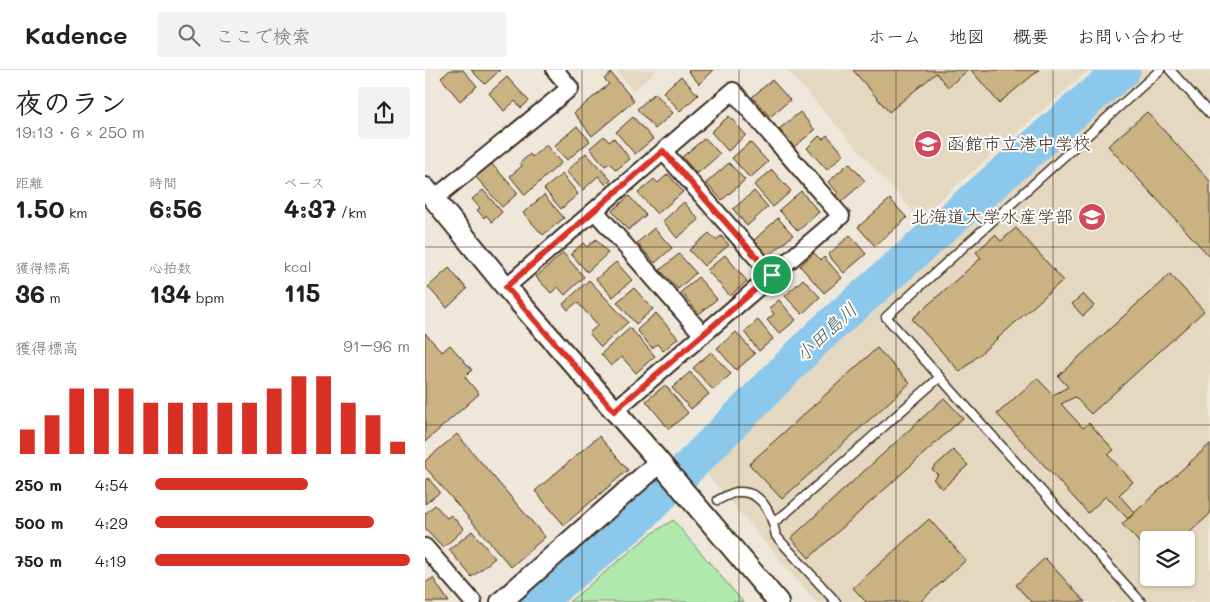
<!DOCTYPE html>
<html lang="ja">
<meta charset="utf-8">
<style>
:root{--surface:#fff;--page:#f2f2f2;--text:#202124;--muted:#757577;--line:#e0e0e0;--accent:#d93025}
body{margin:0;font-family:Mali,"Klee One",sans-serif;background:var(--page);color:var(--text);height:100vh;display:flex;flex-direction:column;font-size:19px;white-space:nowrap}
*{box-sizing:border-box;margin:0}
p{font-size:16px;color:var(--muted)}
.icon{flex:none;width:28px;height:28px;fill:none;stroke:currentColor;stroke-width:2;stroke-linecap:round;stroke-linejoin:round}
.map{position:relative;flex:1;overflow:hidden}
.drawer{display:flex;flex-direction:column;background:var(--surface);width:425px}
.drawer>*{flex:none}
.controls{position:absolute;left:715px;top:461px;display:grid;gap:10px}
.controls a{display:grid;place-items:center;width:55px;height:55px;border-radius:5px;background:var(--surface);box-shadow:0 1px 4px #0004;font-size:25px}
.pin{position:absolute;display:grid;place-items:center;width:42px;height:42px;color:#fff;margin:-21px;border:2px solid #fff;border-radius:50%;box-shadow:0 1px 5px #0007}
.round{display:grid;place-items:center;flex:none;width:52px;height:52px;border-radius:5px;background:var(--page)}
.head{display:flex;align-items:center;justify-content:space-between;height:85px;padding:0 15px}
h1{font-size:28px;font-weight:700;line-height:38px}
.metrics{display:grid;grid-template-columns:repeat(3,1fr);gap:8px;height:85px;padding:5px 15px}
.metrics div{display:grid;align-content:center}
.metrics b{font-size:25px;font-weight:700}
.metrics small{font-size:14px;font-weight:400}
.metrics p{font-size:14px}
.chart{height:140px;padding:10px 15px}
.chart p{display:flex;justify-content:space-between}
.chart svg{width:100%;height:90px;margin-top:5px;stroke:var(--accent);stroke-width:6}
ul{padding:0 15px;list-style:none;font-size:16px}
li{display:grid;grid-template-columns:80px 60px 1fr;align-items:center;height:38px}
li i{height:12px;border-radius:6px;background:var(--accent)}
header{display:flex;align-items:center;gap:30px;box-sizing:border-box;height:70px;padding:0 25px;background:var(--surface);border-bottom:1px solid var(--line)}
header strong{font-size:24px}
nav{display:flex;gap:28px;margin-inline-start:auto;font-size:18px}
.search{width:350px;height:45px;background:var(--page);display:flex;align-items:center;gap:12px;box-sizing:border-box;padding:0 18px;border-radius:5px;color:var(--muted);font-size:19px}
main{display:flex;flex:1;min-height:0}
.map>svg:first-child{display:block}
.built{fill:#e4d8c0;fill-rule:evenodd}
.green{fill:#afe9ae;stroke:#758a66}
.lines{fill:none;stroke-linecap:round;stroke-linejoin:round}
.river{stroke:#8bc8eb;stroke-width:35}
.building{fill:#cbb282;stroke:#3b2a1e}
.service-casing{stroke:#3b2a1e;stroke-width:11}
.minor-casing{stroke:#3b2a1e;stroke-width:20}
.tertiary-casing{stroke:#3b2a1e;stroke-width:24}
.service{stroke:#fff;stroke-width:8}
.minor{stroke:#fff;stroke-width:16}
.tertiary{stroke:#fff;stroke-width:20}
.route-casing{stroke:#fff;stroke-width:10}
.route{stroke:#d93025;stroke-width:6}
.grid{fill:none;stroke:#3b2a1e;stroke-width:1;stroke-opacity:0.55}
.labels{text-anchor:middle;stroke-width:4;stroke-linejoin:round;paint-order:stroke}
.poi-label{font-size:18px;fill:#3b2a1e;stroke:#fff;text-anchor:start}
.water-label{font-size:19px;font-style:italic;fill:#53595c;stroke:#fff}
</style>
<header>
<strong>Kadence</strong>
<div class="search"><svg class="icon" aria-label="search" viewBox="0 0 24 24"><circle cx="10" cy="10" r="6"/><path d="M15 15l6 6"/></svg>ここで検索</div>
<nav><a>ホーム</a><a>地図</a><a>概要</a><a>お問い合わせ</a></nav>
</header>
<main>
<section class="drawer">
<div class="head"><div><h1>夜のラン</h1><p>19:13 · 6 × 250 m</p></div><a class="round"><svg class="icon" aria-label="share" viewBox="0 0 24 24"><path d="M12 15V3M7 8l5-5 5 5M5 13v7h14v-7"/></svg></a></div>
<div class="metrics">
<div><p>距離</p><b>1.50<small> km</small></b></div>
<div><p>時間</p><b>6:56</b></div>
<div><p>ペース</p><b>4:37<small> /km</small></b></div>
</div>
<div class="metrics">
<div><p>獲得標高</p><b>36<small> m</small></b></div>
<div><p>心拍数</p><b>134<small> bpm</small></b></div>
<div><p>kcal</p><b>115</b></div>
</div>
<div class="chart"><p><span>獲得標高</span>91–96 m</p>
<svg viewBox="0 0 160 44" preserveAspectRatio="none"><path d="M5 44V32M15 44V25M25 44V12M35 44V12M45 44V12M55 44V19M65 44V19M75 44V19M85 44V19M95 44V19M105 44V12M115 44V6M125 44V6M135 44V19M145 44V25M155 44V38"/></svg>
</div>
<ul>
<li><b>250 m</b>4:54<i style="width:60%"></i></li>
<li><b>500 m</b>4:29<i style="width:86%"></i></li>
<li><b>750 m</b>4:19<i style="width:100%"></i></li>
</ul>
</section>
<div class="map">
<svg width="785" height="532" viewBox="0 0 785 532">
<rect width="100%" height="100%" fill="#efe8da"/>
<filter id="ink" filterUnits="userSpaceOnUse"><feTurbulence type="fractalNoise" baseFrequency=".02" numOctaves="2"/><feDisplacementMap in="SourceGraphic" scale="10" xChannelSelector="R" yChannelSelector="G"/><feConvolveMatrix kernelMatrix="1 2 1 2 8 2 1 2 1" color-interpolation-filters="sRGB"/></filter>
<g filter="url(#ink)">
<path class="built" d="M 191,0 L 232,0 L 208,21 Z
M 362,0 L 664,0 L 494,148 Z
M 717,0 L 785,0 L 785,532 L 391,532 L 280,402 L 383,295 ZM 724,470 L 761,470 L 761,508 L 724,508 Z"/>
<path class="green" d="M 248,450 L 318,532 L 144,532 L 226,464 Z"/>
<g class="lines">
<path class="river" d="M 112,532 L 210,451 L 395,265 L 661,31 L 698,0"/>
</g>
<path class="building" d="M 25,0 L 38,0 L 52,16 L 35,31 L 16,8 Z
M 46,0 L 75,0 L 60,14 Z
M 264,0 L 289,0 L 274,14 L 263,1 Z
M 428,0 L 543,0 L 523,17 L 511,3 L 464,42 Z
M 546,0 L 614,0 L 574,33 Z
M 186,3 L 209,31 L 167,66 L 149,43 L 184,14 L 179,9 Z
M 256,6 L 273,25 L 255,41 L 238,22 Z
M 82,7 L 104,31 L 96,38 L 90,31 L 79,41 L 64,23 Z
M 347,10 L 365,30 L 345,47 L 327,27 Z
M 230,23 L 248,43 L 230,59 L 212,39 Z
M 375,42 L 390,60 L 369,77 L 354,59 Z
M 722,42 L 785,111 L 785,187 L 683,76 Z
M 304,46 L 321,65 L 303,81 L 286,62 Z
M 208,47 L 228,69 L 210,84 L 191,62 Z
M 152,56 L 165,71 L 142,90 L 129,76 Z
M 402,65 L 419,84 L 402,100 L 382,78 L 394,66 L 398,69 Z
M 179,66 L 184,72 L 189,68 L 205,89 L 191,100 L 185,93 L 180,96 L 165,78 Z
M 280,68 L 295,84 L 272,104 L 257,87 Z
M 325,72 L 343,92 L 325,108 L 307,88 Z
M 121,75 L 136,93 L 100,125 L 85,106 L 97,96 L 95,93 L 105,84 L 107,87 Z
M 161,83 L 186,110 L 181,115 L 173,106 L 158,120 L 141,101 Z
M 66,93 L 93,123 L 77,137 L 50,106 Z
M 304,93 L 320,110 L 297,130 L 281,113 Z
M 424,93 L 440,111 L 415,133 L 409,126 L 413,123 L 403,112 Z
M 347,100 L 366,121 L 348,137 L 329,115 Z
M 137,104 L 153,124 L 136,139 L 119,119 Z
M 243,104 L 258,122 L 232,144 L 213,123 L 229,109 L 233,113 Z
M 58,120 L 77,142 L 67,152 L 61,145 L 59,148 L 52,140 L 55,138 L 47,129 Z
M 329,121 L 343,137 L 322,156 L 308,139 Z
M 376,121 L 394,142 L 373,161 L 354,140 Z
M 119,125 L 139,148 L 118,165 L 98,143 Z
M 204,126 L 221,145 L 203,160 L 187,141 Z
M 465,129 L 482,148 L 450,176 L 433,157 Z
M 259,132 L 274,150 L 252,168 L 238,151 Z
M 353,148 L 368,165 L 343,187 L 328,171 Z
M 229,158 L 247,178 L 230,193 L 212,173 Z
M 591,158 L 638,210 L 535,302 L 487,249 L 556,188 L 551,182 L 570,165 L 576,171 Z
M 284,163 L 291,170 L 296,166 L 304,175 L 279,196 L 264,180 Z
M 425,165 L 441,184 L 419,203 L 403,185 Z
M 171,169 L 183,183 L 162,202 L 146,184 L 158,173 L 162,177 Z
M 138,183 L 159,207 L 140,225 L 133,217 L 126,223 L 111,207 Z
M 389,183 L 396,190 L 399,187 L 417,208 L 399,223 L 375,196 Z
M 254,184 L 271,203 L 253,219 L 235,200 Z
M 300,185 L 322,211 L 305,226 L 282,200 Z
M 191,192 L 207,210 L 188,227 L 171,209 Z
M 24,198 L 42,219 L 22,238 L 3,217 Z
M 745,204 L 779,241 L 666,344 L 650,327 L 636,334 L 658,358 L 664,353 L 689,380 L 683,385 L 708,412 L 694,425 L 710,443 L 703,449 L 681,426 L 663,443 L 572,344 L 612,308 L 628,325 L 643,317 L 633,306 Z
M 273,207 L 292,229 L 274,244 L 256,222 Z
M 378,209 L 395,227 L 377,244 L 360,226 Z
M 164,210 L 203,252 L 176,277 L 164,263 L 173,255 L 152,232 L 143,240 L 138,234 Z
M 209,218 L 228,239 L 211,254 L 192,232 Z
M 658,224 L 669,236 L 658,246 L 647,234 Z
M 354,230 L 371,250 L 354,264 L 342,250 L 349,244 L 344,238 Z
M 231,243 L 253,268 L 238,281 L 232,274 L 227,278 L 212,260 Z
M 333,250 L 348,269 L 334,281 L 319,262 Z
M 205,258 L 230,286 L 211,303 L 197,287 L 186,296 L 176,284 Z
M 311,262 L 330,284 L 311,300 L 292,278 Z
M 0,263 L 17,282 L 25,275 L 47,300 L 40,307 L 54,324 L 0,372 Z
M 452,278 L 485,313 L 357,429 L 324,394 Z
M 286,282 L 306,304 L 288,320 L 268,298 Z
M 265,302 L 284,324 L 266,339 L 247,318 Z
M 240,315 L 263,343 L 244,359 L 221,331 Z
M 519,328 L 538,348 L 384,488 L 366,468 Z
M 32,364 L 120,467 L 86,497 L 0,397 L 0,391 Z
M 174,366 L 203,400 L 139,455 L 110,421 Z
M 785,374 L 785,444 L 756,470 L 724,470 L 724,483 L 697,454 Z
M 528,380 L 543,395 L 517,419 L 508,409 L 513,405 L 507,399 Z
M 3,408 L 15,422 L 0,434 L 0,410 Z
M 10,435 L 22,448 L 26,445 L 39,459 L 18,478 L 0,459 L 0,444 Z
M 504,449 L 541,490 L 495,532 L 441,532 L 428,518 Z
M 47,461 L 70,488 L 47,507 L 24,480 Z
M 620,488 L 660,532 L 606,532 L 591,515 Z
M 8,508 L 24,532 L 0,532 L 0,513 Z"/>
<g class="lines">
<g class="service-casing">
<path id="service" d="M 745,0 L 785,44
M 293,430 C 299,427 306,423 312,422 C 338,420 347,445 351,466 L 411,532
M 349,452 L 361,443 L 515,307
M 716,532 L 461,247 L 735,0"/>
</g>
<g class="minor-casing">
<path id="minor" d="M 238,81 L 347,205
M 9,129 L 145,18 L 130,0
M 170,141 L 278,265
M 81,217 L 308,21 L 416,146 L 189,341
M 0,477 L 48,532"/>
</g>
<g class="tertiary-casing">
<path id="tertiary" d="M 0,118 L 81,217 L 225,381 L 353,532
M 76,532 L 234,393"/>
</g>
<use href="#service" class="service"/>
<use href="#minor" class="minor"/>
<use href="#tertiary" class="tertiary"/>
</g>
</g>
<g class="lines" filter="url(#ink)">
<g class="route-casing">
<path id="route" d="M 238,81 L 347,205 L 189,341 L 81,217 Z"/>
</g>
<use href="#route" class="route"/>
</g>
<path class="grid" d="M 157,0 L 157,532M 314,0 L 314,532M 471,0 L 471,532M 628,0 L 628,532M 0,177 L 785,177M 0,355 L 785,355"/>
<defs>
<g id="school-disc" transform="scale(1.4375)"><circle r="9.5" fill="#d1495b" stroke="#fff"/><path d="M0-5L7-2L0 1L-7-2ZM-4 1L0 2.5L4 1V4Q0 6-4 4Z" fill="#fff"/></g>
<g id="university-disc" transform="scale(1.4375)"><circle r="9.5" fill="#d1495b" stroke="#fff"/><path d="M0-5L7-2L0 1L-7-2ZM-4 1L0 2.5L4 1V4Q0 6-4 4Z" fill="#fff"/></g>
</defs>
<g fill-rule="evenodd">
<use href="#school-disc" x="503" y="74"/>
<use href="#university-disc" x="667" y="147"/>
</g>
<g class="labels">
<g class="poi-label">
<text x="522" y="80">函館市立港中学校</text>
<text x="648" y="153" text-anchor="end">北海道大学水産学部</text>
</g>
<g class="water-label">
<text transform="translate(401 262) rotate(-43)" y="7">小田島川</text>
</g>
</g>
</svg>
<div class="controls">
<a><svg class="icon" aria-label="layers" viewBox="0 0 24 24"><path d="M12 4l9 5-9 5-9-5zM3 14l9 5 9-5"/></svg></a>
</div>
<div class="pin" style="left:347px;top:205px;background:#1e9e55"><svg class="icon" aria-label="arrive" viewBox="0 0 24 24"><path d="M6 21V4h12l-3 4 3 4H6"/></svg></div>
</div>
</main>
